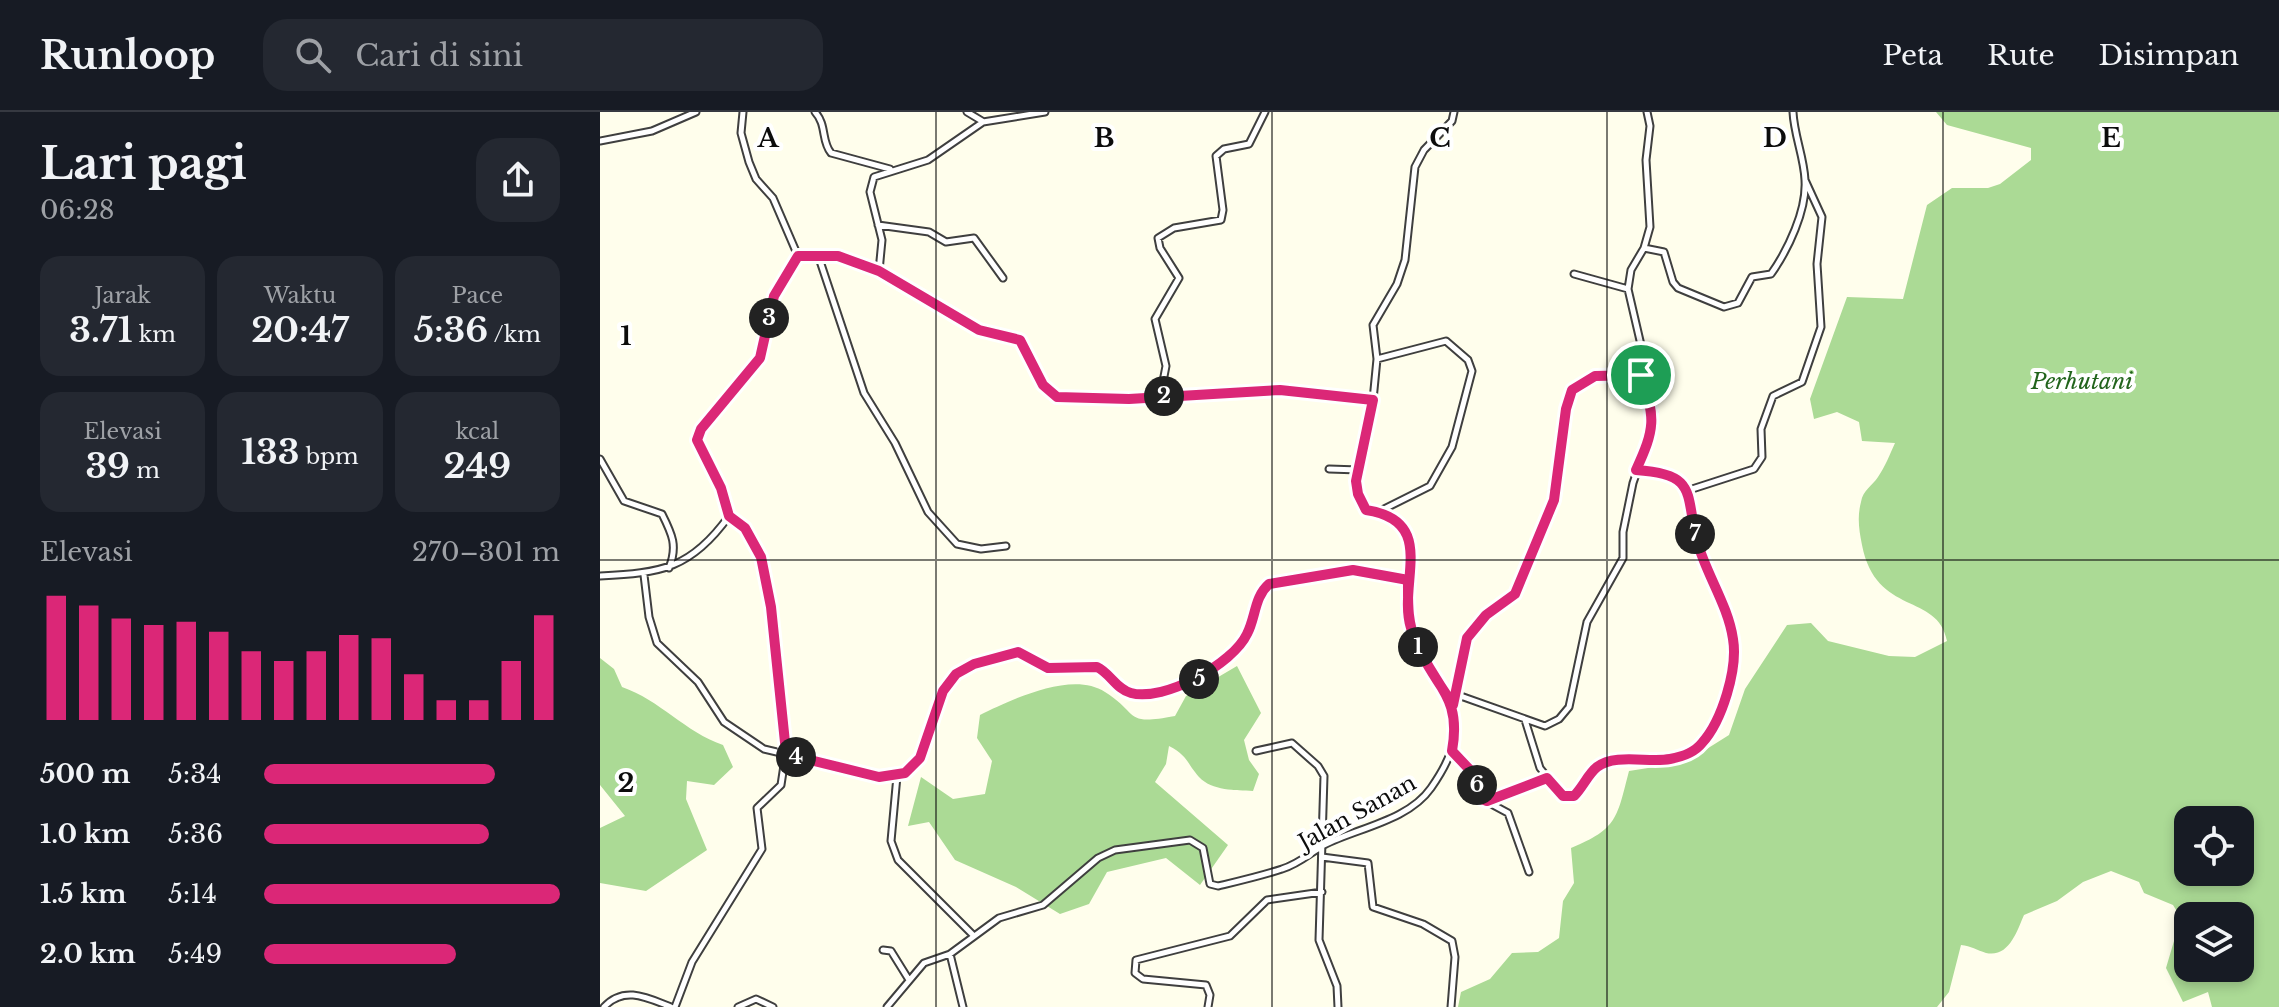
<!DOCTYPE html>
<html lang="id">
<meta charset="utf-8">
<style>
:root{--surface:#171b24;--page:#242831;--text:#f1f3f6;--muted:#9ea1a6;--line:#363941;--accent:#db2777}
body{margin:0;font-family:"Libre Baskerville",serif;background:var(--page);color:var(--text);height:100vh;display:flex;flex-direction:column;font-size:30px;white-space:nowrap}
*{box-sizing:border-box;margin:0}
p{font-size:26px;color:var(--muted)}
.icon{flex:none;width:44px;height:44px;fill:none;stroke:currentColor;stroke-width:2;stroke-linecap:round;stroke-linejoin:round}
.map{position:relative;flex:1;overflow:hidden}
.details{display:flex;flex-direction:column;background:var(--surface);width:600px}
.details>*{flex:none}
.controls{position:absolute;left:1574px;top:694px;display:grid;gap:16px}
.controls a{display:grid;place-items:center;width:80px;height:80px;border-radius:16px;background:var(--surface);box-shadow:0 4px 12px #0003;font-size:40px}
.pin{position:absolute;display:grid;place-items:center;width:68px;height:68px;color:#fff;margin:-34px;border:4px solid #fff;border-radius:50%;box-shadow:0 2px 8px #0007}
.km{position:absolute;width:40px;height:40px;margin:-20px;border-radius:50%;background:#222;color:#fff;font-size:22px;line-height:40px;text-align:center}
.round{display:grid;place-items:center;flex:none;width:84px;height:84px;border-radius:24px;background:var(--page)}
.summary{display:flex;align-items:center;justify-content:space-between;height:136px;padding:0 40px}
h1{font-size:44px;font-weight:700;line-height:60px}
.figures{display:grid;grid-template-columns:repeat(3,1fr);gap:12px;height:136px;padding:8px 40px}
.figures div{display:grid;align-content:center;border-radius:20px;background:var(--page);text-align:center}
.figures b{font-size:34px;font-weight:700}
.figures small{font-size:22px;font-weight:400}
.figures p{font-size:22px}
.chart{height:224px;padding:16px 40px}
.chart p{display:flex;justify-content:space-between}
.chart svg{width:100%;height:144px;margin-top:8px;stroke:var(--accent);stroke-width:6}
ul{padding:0 40px;list-style:none;font-size:26px}
li{display:grid;grid-template-columns:128px 96px 1fr;align-items:center;height:60px}
li i{height:20px;border-radius:10px;background:var(--accent)}
header{display:flex;align-items:center;gap:48px;box-sizing:border-box;height:112px;padding:0 40px;background:var(--surface);border-bottom:2px solid var(--line)}
header strong{font-size:38px}
nav{display:flex;gap:44px;margin-inline-start:auto;font-size:28px}
.search{width:560px;height:72px;background:var(--page);display:flex;align-items:center;gap:20px;box-sizing:border-box;padding:0 28px;border-radius:24px;color:var(--muted);font-size:30px}
main{display:flex;flex:1;min-height:0}
.map>svg:first-child{display:block}
.forest{fill:#abda95;fill-rule:evenodd}
.lines{fill:none;stroke-linecap:round;stroke-linejoin:round}
.street-casing{stroke:#3f3f3f;stroke-width:9}
.street{stroke:#fff;stroke-width:5}
.route-casing{stroke:#fff;stroke-width:16}
.route{stroke:#db2777;stroke-width:10}
.grid{fill:none;stroke:#0c0c0c;stroke-width:2;stroke-opacity:0.55}
.labels{text-anchor:middle;stroke-width:8;stroke-linejoin:round;paint-order:stroke}
.park-label{font-size:22px;font-style:italic;fill:#22641c;stroke:#fff}
.street-label{font-size:22px;fill:#0c0c0c;stroke:#fff}
.grid-label{font-size:26px;text-anchor:middle;font-weight:bold;fill:#0c0c0c;stroke:#fff;stroke-width:8;stroke-linejoin:round;paint-order:stroke}
</style>
<header>
<strong>Runloop</strong>
<div class="search"><svg class="icon" aria-label="search" viewBox="0 0 24 24"><circle cx="10" cy="10" r="6"/><path d="M15 15l6 6"/></svg>Cari di sini</div>
<nav><a>Peta</a><a>Rute</a><a>Disimpan</a></nav>
</header>
<main>
<section class="details">
<div class="summary"><div><h1>Lari pagi</h1><p>06:28</p></div><a class="round"><svg class="icon" aria-label="share" viewBox="0 0 24 24"><path d="M12 15V3M7 8l5-5 5 5M5 13v7h14v-7"/></svg></a></div>
<div class="figures">
<div><p>Jarak</p><b>3.71<small> km</small></b></div>
<div><p>Waktu</p><b>20:47</b></div>
<div><p>Pace</p><b>5:36<small> /km</small></b></div>
</div>
<div class="figures">
<div><p>Elevasi</p><b>39<small> m</small></b></div>
<div><b>133<small> bpm</small></b></div>
<div><p>kcal</p><b>249</b></div>
</div>
<div class="chart"><p><span>Elevasi</span>270–301 m</p>
<svg viewBox="0 0 160 44" preserveAspectRatio="none"><path d="M5 44V6M15 44V9M25 44V13M35 44V15M45 44V14M55 44V17M65 44V23M75 44V26M85 44V23M95 44V18M105 44V19M115 44V30M125 44V38M135 44V38M145 44V26M155 44V12"/></svg>
</div>
<ul>
<li><b>500 m</b>5:34<i style="width:78%"></i></li>
<li><b>1.0 km</b>5:36<i style="width:76%"></i></li>
<li><b>1.5 km</b>5:14<i style="width:100%"></i></li>
<li><b>2.0 km</b>5:49<i style="width:65%"></i></li>
</ul>
</section>
<div class="map">
<svg width="1679" height="895" viewBox="0 0 1679 895">
<rect width="100%" height="100%" fill="#fffeec"/>
<path class="forest" d="M 1336,0 L 1679,0 L 1679,895 L 1612,895 L 1608,880 L 1583,890 L 1566,856 L 1574,829 L 1586,814 L 1573,793 L 1544,781 L 1539,770 L 1511,759 L 1483,770 L 1457,789 L 1424,803 C 1417,819 1409,846 1386,841 C 1377,838 1371,834 1361,833 L 1349,880 L 1337,895 L 858,895 L 861,880 L 890,867 L 912,841 L 938,840 L 959,826 L 963,789 L 974,771 L 971,736 C 1018,717 1017,705 1029,659 L 1086,650 L 1129,623 L 1145,577 L 1187,513 L 1211,511 L 1228,529 L 1289,544 L 1315,545 L 1347,529 C 1338,480 1276,505 1262,433 C 1259,418 1257,405 1261,390 C 1263,378 1272,374 1278,365 C 1285,355 1290,342 1295,331 L 1262,329 L 1259,310 L 1237,300 L 1214,307 L 1210,287 L 1247,185 L 1303,187 L 1327,93 L 1352,76 L 1388,76 L 1400,72 L 1431,48 L 1431,36 L 1347,13 ZM 1588,708 L 1640,708 L 1640,760 L 1588,760 ZM 1588,804 L 1640,804 L 1640,856 L 1588,856 Z
M 0,546 L 14,557 L 22,575 C 60,588 85,620 123,633 L 133,655 L 114,673 L 87,669 L 86,687 L 107,738 L 46,779 L 0,771 L 0,716 L 25,704 L 0,673 Z
M 637,554 L 661,601 L 644,628 L 649,648 L 659,662 L 653,679 C 636,678 612,679 599,665 C 586,650 588,644 569,634 L 566,652 L 555,670 L 628,733 L 600,773 L 566,746 L 507,760 L 489,792 L 460,802 L 416,775 L 355,748 L 329,710 L 308,714 L 321,665 L 353,687 L 385,682 L 392,649 L 377,626 L 380,603 C 411,588 472,558 505,580 C 540,602 523,614 575,604 L 586,584 Z"/>
<g class="lines">
<g class="street-casing">
<path id="street" d="M 143,0 L 141,21 L 149,50 L 156,67 L 173,86 L 198,144 L 238,144 L 279,159 L 379,218 L 420,228 L 443,273 L 457,285 L 529,287 L 680,278 L 773,288 L 756,369 L 766,398 C 836,408 800,466 809,511 C 825,583 891,590 831,676 C 808,709 757,716 724,733 C 710,741 699,752 682,757 C 661,764 639,769 618,774 L 610,772 L 603,736 L 590,728 L 515,738 L 498,746 L 443,793 L 399,806 L 350,842 L 324,851 L 287,895
M 215,0 C 227,13 221,29 231,41 L 290,57
M 367,0 L 382,9
M 0,29 L 52,19 L 96,0
M 278,113 L 329,120 L 346,130 L 374,126 L 403,166
M 1044,136 L 1064,140 L 1073,170 L 1078,176 L 1124,195 L 1138,191 L 1152,165 L 1171,162 C 1188,138 1207,98 1205,68 C 1204,45 1194,23 1193,0
M 218,143 L 264,281 L 295,331 L 328,400 L 357,432 L 381,437 L 406,434
M 279,159 L 282,128 L 270,80 L 274,65 L 328,48 L 383,10 L 445,0
M 974,162 L 1028,177
M 777,247 L 846,229 L 868,248 L 872,259 L 852,335 L 830,374 L 780,399
M 560,285 L 566,254 L 555,207 L 579,166 L 560,136 L 558,126 L 574,116 L 621,108 L 623,98 L 616,44 L 624,37 L 649,32 L 665,0
M 773,288 L 777,247 L 773,213 L 797,172 L 805,148 L 815,55 L 824,38 L 852,9 L 854,0
M 0,347 L 24,389 L 62,402 C 72,422 78,434 69,456
M 729,357 L 759,358
M 1086,379 L 1154,357 L 1162,345 L 1161,317 L 1173,284 L 1202,270 L 1221,215 L 1217,152 L 1222,105 L 1205,68
M 44,463 L 49,505 L 57,531 L 98,570 L 124,610 L 164,637 L 287,666 C 340,657 323,591 356,562 C 372,548 402,543 422,539 L 448,556 L 497,555 C 510,561 516,577 531,581 C 564,590 633,552 647,522 C 655,505 654,485 669,472 L 753,458 L 808,468
M 0,464 C 61,461 91,457 129,404
M 855,582 L 945,614 L 959,607 L 969,595 L 987,510 L 1023,446 L 1023,420 L 1033,371 L 1053,313 L 1054,301 L 1041,263 L 1041,233 L 1028,177 L 1031,158 L 1044,136 L 1050,115 L 1046,48 L 1050,14 L 1047,0
M 853,593 L 867,526 L 886,503 L 915,482 L 954,388 L 966,297 L 972,278 L 995,264 L 1041,263
M 925,608 L 940,656 L 963,684 L 974,684 C 983,675 988,662 997,655 C 1015,642 1049,651 1070,647 C 1081,645 1094,640 1102,631 C 1122,609 1138,557 1133,527 C 1128,493 1106,462 1097,429 C 1085,381 1098,362 1036,358
M 656,639 L 692,631 L 718,654 L 724,664 L 719,828 L 737,874 L 738,895
M 852,639 L 870,658 L 882,687 L 908,701 L 929,760
M 297,664 L 291,729 L 298,748 L 374,824
M 888,689 L 947,666
M 722,745 L 768,751 L 773,795 L 823,812 L 852,829 L 855,845 L 851,895
M 283,838 L 291,839 L 309,868
M 350,842 L 363,895
M 4,895 C 24,873 48,886 71,895
M 75,895 L 92,850 L 162,737 L 157,696 L 181,673 L 186,640 L 167,466 L 153,427 L 129,404 L 121,376 L 97,328 L 101,317 L 160,246 L 174,184 L 198,144
M 138,895 L 156,887 L 173,895
M 608,895 L 610,883 L 606,873 L 543,867 L 535,861 L 536,848 L 630,824 L 667,788 L 722,780"/>
</g>
<use href="#street" class="street"/>
</g>
<g class="lines">
<g class="route-casing">
<path id="route" d="M 1041,263 L 995,264 L 972,278 L 966,297 L 954,388 L 915,482 L 886,503 L 867,526 L 853,593 C 838,569 819,544 811,516 C 797,471 839,409 766,398 L 758,382 L 756,369 L 773,288 L 680,278 L 529,287 L 457,285 L 443,273 L 420,228 L 379,218 L 279,159 L 238,144 L 198,144 L 174,184 L 160,246 L 101,317 L 97,328 L 121,376 L 129,404 L 145,416 L 161,445 L 171,495 L 186,640 L 198,645 L 279,665 L 305,661 L 320,646 L 343,579 L 356,562 L 374,552 L 418,540 L 448,556 L 497,555 C 510,561 516,577 531,581 C 564,590 633,552 647,522 C 656,505 654,485 669,472 L 753,458 L 808,468 C 808,490 807,509 816,530 C 835,576 862,583 852,639 L 870,658 L 882,687 L 887,689 L 947,666 L 963,684 L 974,684 C 983,675 988,662 997,655 C 1015,641 1049,651 1070,647 C 1081,645 1095,640 1102,631 C 1122,609 1138,557 1133,527 C 1128,493 1106,462 1097,429 C 1085,381 1098,362 1036,358 C 1055,317 1056,306 1041,263"/>
</g>
<use href="#route" class="route"/>
</g>
<path class="grid" d="M 336,0 L 336,895M 672,0 L 672,895M 1007,0 L 1007,895M 1343,0 L 1343,895M 0,448 L 1679,448"/>
<g class="labels">
<g class="park-label">
<text x="1482" y="277">Perhutani</text>
</g>
<g class="street-label">
<text transform="translate(757 700) rotate(-29)" y="8">Jalan Sanan</text>
</g>
</g>
<g class="grid-label">
<text x="168" y="35">A</text>
<text x="504" y="35">B</text>
<text x="840" y="35">C</text>
<text x="1175" y="35">D</text>
<text x="1511" y="35">E</text>
<text x="26" y="233">1</text>
<text x="26" y="680">2</text>
</g>
</svg>
<div class="controls">
<a><svg class="icon" aria-label="locate" viewBox="0 0 24 24"><circle cx="12" cy="12" r="6"/><path d="M12 2v4M12 18v4M2 12h4M18 12h4"/></svg></a>
<a><svg class="icon" aria-label="layers" viewBox="0 0 24 24"><path d="M12 4l9 5-9 5-9-5zM3 14l9 5 9-5"/></svg></a>
</div>
<div class="pin" style="left:1041px;top:263px;background:#1e9e55"><svg class="icon" aria-label="arrive" viewBox="0 0 24 24"><path d="M6 21V4h12l-3 4 3 4H6"/></svg></div>
<b class="km" style="left:818px;top:535px">1</b>
<b class="km" style="left:564px;top:284px">2</b>
<b class="km" style="left:169px;top:206px">3</b>
<b class="km" style="left:196px;top:645px">4</b>
<b class="km" style="left:599px;top:567px">5</b>
<b class="km" style="left:877px;top:673px">6</b>
<b class="km" style="left:1095px;top:422px">7</b>
</div>
</main>
